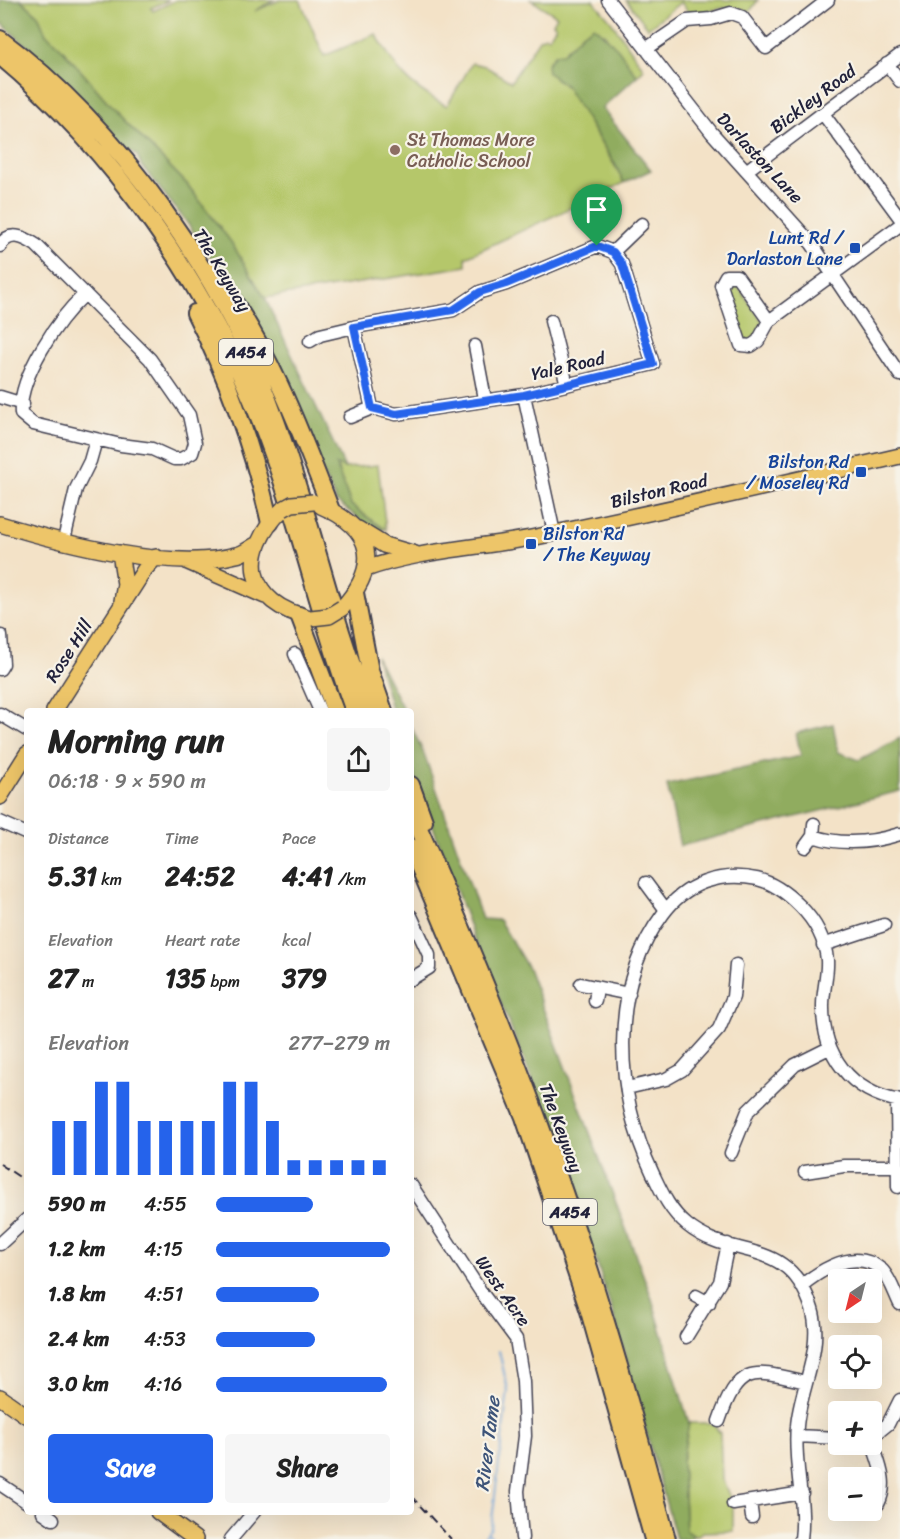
<!DOCTYPE html>
<meta charset="utf-8">
<style>
:root{--surface:#fff;--page:#f6f6f6;--text:#222;--muted:#767676;--accent:#2563eb}
body{margin:0;font-family:Sriracha,sans-serif;background:var(--page);color:var(--text);height:100vh;display:flex;flex-direction:column;font-size:22px;white-space:nowrap}
*{box-sizing:border-box;margin:0}
p{font-size:20px;color:var(--muted)}
.icon{flex:none;width:33px;height:33px;fill:none;stroke:currentColor;stroke-width:2;stroke-linecap:round;stroke-linejoin:round}
.map{position:relative;flex:1;overflow:hidden}
.panel{position:absolute;left:24px;top:708px;width:390px;height:807px;display:flex;flex-direction:column;background:var(--surface);border-radius:6px;box-shadow:0 6px 24px #0002}
.panel>*{flex:none}
.needle{width:39px;rotate:215deg}
.buttons{position:absolute;left:828px;top:1269px;display:grid;gap:12px}
.buttons a{display:grid;place-items:center;width:54px;height:54px;border-radius:6px;background:var(--surface);box-shadow:0 6px 24px #0002;font-size:30px}
.pin{position:absolute;display:grid;place-items:center;width:51px;height:51px;color:#fff;margin:-62px -26px;border-radius:50% 50% 50% 0;rotate:-45deg;box-shadow:0 0 6px #0007}
.pin .icon{rotate:45deg}
.round{display:grid;place-items:center;flex:none;width:63px;height:63px;border-radius:6px;background:var(--page)}
.headline{display:flex;align-items:center;justify-content:space-between;height:102px;padding:0 24px}
h1{font-size:33px;font-weight:700;line-height:45px}
.figures{display:grid;grid-template-columns:repeat(3,1fr);gap:9px;height:102px;padding:6px 24px}
.figures div{display:grid;align-content:center}
.figures b{font-size:26px;font-weight:700}
.figures small{font-size:16px;font-weight:400}
.figures p{font-size:16px}
.chart{height:168px;padding:12px 24px}
.chart p{display:flex;justify-content:space-between}
.chart svg{width:100%;height:108px;margin-top:6px;stroke:var(--accent);stroke-width:6}
.action{display:flex;gap:12px;margin-top:auto;padding:12px 24px}
.action a{flex:1;height:69px;border-radius:6px;background:var(--accent);color:#fff;font-size:24px;font-weight:700;line-height:69px;text-align:center}
.action a+a{background:var(--page);color:var(--text)}
ul{padding:0 24px;list-style:none;font-size:20px}
li{display:grid;grid-template-columns:96px 72px 1fr;align-items:center;height:45px}
li i{height:15px;border-radius:8px;background:var(--accent)}
.map>svg:first-child{display:block}
.green{fill:#b5c76a;stroke:#6c7452;stroke-width:1.5}
.forest{fill:#90ac5e;stroke:#59674c;stroke-width:1.5}
.lines{fill:none;stroke-linecap:round;stroke-linejoin:round}
.stream{stroke:#669fd5;stroke-width:2}
.minor-casing{stroke:#413f50;stroke-width:15}
.major-casing{stroke:#413f50;stroke-width:18}
.highway-casing{stroke:#413f50;stroke-width:20}
.minor{stroke:#fff;stroke-width:12}
.major{stroke:#edc569;stroke-width:15}
.highway{stroke:#edc569;stroke-width:16}
.rail{stroke:#22223b;stroke-width:2;stroke-dasharray:9 4.5;stroke-linecap:butt}
.major-bridge-casing{stroke:#413f50;stroke-width:18;stroke-linecap:butt}
.major-bridge{stroke:#edc569;stroke-width:15}
.route-casing{stroke:#fff;stroke-width:12}
.route{stroke:#2563eb;stroke-width:8}
.education-dot{fill:#8d6e63;stroke:#f7f3e8;stroke-width:2}
.transit-dot{fill:#1a4fb4;stroke:#f7f3e8;stroke-width:2}
.labels{text-anchor:middle;stroke-width:4.5;stroke-linejoin:round;paint-order:stroke}
.shield{fill:#f7f3e8;stroke:#62616f;stroke-width:1.5}
.shield-label{font-size:16px;font-weight:bold;fill:#22223b}
.street-label{font-size:18px;fill:#22223b;stroke:#f7f3e8}
.education-label{font-size:18px;fill:#785e54;stroke:#f7f3e8;text-anchor:start}
.transit-label{font-size:18px;fill:#164399;stroke:#f7f3e8;text-anchor:end}
.water-label{font-size:20px;font-style:italic;fill:#3d5479;stroke:#f7f3e8}
</style>
<div class="map">
<svg width="900" height="1539" viewBox="0 0 900 1539">
<rect width="100%" height="100%" fill="#f7f3e8"/>
<filter id="ink" filterUnits="userSpaceOnUse"><feTurbulence type="fractalNoise" baseFrequency=".0167" numOctaves="2"/><feDisplacementMap in="SourceGraphic" scale="12" xChannelSelector="R" yChannelSelector="G"/><feConvolveMatrix kernelMatrix="1 2 1 2 8 2 1 2 1" color-interpolation-filters="sRGB"/></filter>
<filter id="wash" filterUnits="userSpaceOnUse"><feTurbulence type="fractalNoise" baseFrequency=".008" numOctaves="4" result="noise"/><feDisplacementMap in="SourceGraphic" scale="24" xChannelSelector="R" yChannelSelector="G"/><feGaussianBlur stdDeviation="1.35" result="paint"/><feColorMatrix in="noise" values="0 0 0 0 0 0 0 0 0 0 0 0 0 0 0 0 0 1.4 0 .05"/><feComposite in="paint" operator="in"/></filter>
<g filter="url(#wash)">
<rect width="100%" height="100%" fill="#f3e2c7"/>
<path class="green" d="M 21,0 L 169,0 L 151,8 L 153,11 L 176,0 L 274,0 L 255,11 L 280,0 L 300,0 L 324,56 L 376,34 C 399,73 405,84 447,106 L 472,63 L 485,66 L 511,82 L 539,39 L 545,36 L 549,37 L 556,26 L 553,23 L 557,16 L 531,0 L 593,0 L 611,21 L 644,69 L 637,76 L 604,33 L 583,33 L 563,53 L 554,78 C 574,87 582,112 593,130 C 603,148 615,164 624,183 L 466,257 L 466,266 L 265,298 L 222,230 L 186,183 L 118,114 L 56,42 L 46,34 L 38,15 Z
M 626,0 L 758,0 L 749,13 C 733,0 708,15 688,12 L 681,2 L 648,28 Z
M 728,281 L 735,282 L 763,322 L 753,340 L 745,342 L 725,285 Z
M 336,464 L 345,468 L 378,465 L 386,530 L 351,505 Z
M 689,1423 L 712,1423 L 720,1433 L 722,1479 L 733,1504 L 733,1531 L 702,1532 L 696,1537 L 686,1531 L 682,1461 Z"/>
<path class="forest" d="M 0,0 L 21,0 L 38,15 L 46,34 L 56,42 L 118,114 L 186,183 L 231,242 L 265,298 L 345,468 L 336,465 L 351,505 L 383,529 L 380,535 L 336,501 L 228,282 L 185,220 L 141,165 L 137,155 L 126,147 L 60,76 L 0,22 Z
M 594,26 L 618,49 L 637,76 L 602,108 L 651,170 L 624,183 L 615,164 L 565,85 L 548,73 L 547,64 L 555,54 L 563,53 L 583,33 Z
M 376,656 L 401,705 L 404,711 L 392,711 Z
M 833,724 L 838,752 L 859,760 L 900,738 L 900,791 L 680,846 L 667,785 L 801,756 L 796,733 Z
M 411,726 L 424,754 L 482,919 L 499,920 L 528,968 L 651,1296 L 689,1423 L 682,1461 L 686,1531 L 693,1535 L 691,1539 L 676,1539 L 616,1323 L 560,1148 L 472,933 L 411,766 Z"/>
<g class="lines">
<path class="stream" d="M 488,1533 L 493,1539
M 483,1539 L 491,1528 L 508,1390 L 499,1351"/>
</g>
</g>
<g filter="url(#ink)">
<g class="lines">
<g class="minor-casing">
<path id="minor" d="M 608,0 L 712,133 L 812,244 L 900,375
M 646,49 L 687,21 L 711,19 L 731,13 L 742,17 L 766,48 L 828,0
M 887,64 L 900,81
M 824,115 L 900,218
M 746,171 L 900,55
M 0,246 C 9,230 24,237 36,245 L 150,359 L 189,415 L 195,443 L 192,453 L 181,459 L 174,459 L 152,449 L 121,445 L 33,424 L 21,414 C 18,377 58,319 84,295
M 597,246 L 613,252 L 622,264 L 653,364 L 524,395 L 396,414 L 372,408 L 354,327 L 453,310 L 480,292 L 506,284 Z
M 613,252 L 642,224
M 551,321 L 567,385
M 769,321 L 737,276 L 726,276 L 721,285 L 741,345 L 751,346 L 758,341 L 769,321 L 900,225
M 310,341 L 320,335 L 354,327
M 475,346 L 485,399
M 524,395 L 554,533
M 0,397 L 23,404
M 350,417 L 372,408
M 64,540 L 76,489 L 90,461 L 96,440
M 295,654 L 320,711
M 0,669 L 3,664 L 1,636
M 0,714 L 27,730
M 0,822 L 27,834
M 813,836 C 842,846 871,843 900,834
M 805,847 L 813,836 L 814,824
M 646,883 L 666,910
M 411,916 L 429,955 L 429,968 L 411,979
M 823,945 L 884,925
M 581,984 L 629,994
M 595,1001 L 597,988
M 627,1088 L 666,1079 L 682,1070 L 719,1029 L 733,997 L 736,965
M 897,1100 L 898,1187
M 731,1153 L 748,1111 L 795,1065 L 829,1048
M 805,1172 L 844,1166 L 898,1166
M 411,1185 L 481,1292 L 516,1339 L 523,1381 L 525,1436 L 518,1491 L 522,1538
M 0,1244 L 27,1219
M 801,1286 C 822,1269 856,1247 882,1270 C 890,1278 895,1294 900,1304
M 696,1296 L 709,1303
M 686,1337 L 720,1282 L 728,1244
M 719,1421 C 739,1363 753,1370 806,1382
M 797,1436 L 838,1438
M 872,1437 L 888,1424 L 900,1400
M 872,1442 C 879,1464 889,1483 878,1504
M 0,1484 L 27,1502
M 750,1502 L 752,1517
M 733,1504 L 802,1493
M 43,1512 L 53,1519
M 231,1539 L 254,1512
M 801,1539 C 806,1501 793,1464 797,1426 C 800,1388 824,1348 812,1309 C 789,1235 732,1262 687,1225 C 670,1211 662,1193 653,1174 C 615,1095 608,988 663,914 C 685,884 719,871 757,879 C 774,883 788,894 800,906 C 815,921 825,939 827,960 C 828,975 823,990 823,1005 C 822,1055 850,1092 900,1101"/>
</g>
<g class="major-casing">
<path id="major" d="M 321,506 C 375,529 380,566 342,608
M 283,509 C 237,553 246,604 311,618
M 0,524 C 62,543 173,572 236,555 C 243,554 250,548 256,545
M 358,529 L 384,545 L 415,554
M 120,553 L 125,584 L 122,601
M 188,562 L 265,596
M 366,569 C 418,550 481,548 536,537 C 658,512 779,484 900,456
M 54,711 L 145,569 L 156,557
M 0,797 L 27,754
M 0,1397 L 27,1416
M 158,1512 L 195,1539"/>
</g>
<g class="highway-casing">
<path id="highway" d="M 0,39 C 120,128 226,281 276,421 C 311,517 331,616 369,711
M 0,56 C 114,151 206,284 261,422 C 298,516 319,616 354,711
M 212,270 C 267,343 299,426 331,510
M 195,313 C 229,380 253,449 270,523
M 355,593 L 370,671 L 384,711
M 299,615 L 335,711
M 411,785 L 424,821
M 411,810 C 469,943 526,1078 572,1216 C 608,1322 638,1431 667,1539
M 411,847 L 524,1117 L 589,1311 L 653,1539"/>
</g>
<use href="#minor" class="minor"/>
<use href="#major" class="major"/>
<use href="#highway" class="highway"/>
<path class="rail" d="M 0,1164 L 27,1182
M 411,1496 L 451,1539"/>
<g class="major-bridge-casing">
<path id="major-bridge" d="M 283,509 L 292,504 L 313,502
M 311,618 L 329,616 L 342,608"/>
</g>
<use href="#major-bridge" class="major-bridge"/>
</g>
</g>
<g class="lines" filter="url(#ink)">
<g class="route-casing">
<path id="route" d="M 597,246 L 613,252 L 622,264 L 653,364 L 524,395 L 396,414 L 372,408 L 354,327 L 453,310 L 480,292 L 506,284 Z"/>
</g>
<use href="#route" class="route"/>
</g>
<circle class="education-dot" cx="395" cy="150" r="6"/>
<g class="transit-dot">
<rect x="849" y="242" width="12" height="12" rx="3"/>
<rect x="855" y="466" width="12" height="12" rx="3"/>
<rect x="525" y="538" width="12" height="12" rx="3"/>
</g>
<g class="labels">
<g class="shield">
<rect x="219" y="339" width="54" height="26" rx="4.5"/>
<rect x="543" y="1199" width="54" height="26" rx="4.5"/>
</g>
<g class="shield-label">
<text x="246" y="358">A454</text>
<text x="570" y="1218">A454</text>
</g>
<g class="street-label">
<text transform="translate(813 99) rotate(-37)" y="6">Bickley Road</text>
<text transform="translate(760 158) rotate(47)" y="6">Darlaston Lane</text>
<text transform="translate(222 270) rotate(59)" y="6">The Keyway</text>
<text transform="translate(568 366) rotate(-13)" y="6">Yale Road</text>
<text transform="translate(659 491) rotate(-13)" y="6">Bilston Road</text>
<text transform="translate(69 651) rotate(-57)" y="6">Rose Hill</text>
<text transform="translate(561 1128) rotate(70)" y="6">The Keyway</text>
<text transform="translate(503 1291) rotate(55)" y="6">West Acre</text>
</g>
<g class="education-label">
<text x="407" y="146">St Thomas More<tspan x="407" dy="21">Catholic School</tspan></text>
</g>
<g class="transit-label">
<text x="843" y="244">Lunt Rd /<tspan x="843" dy="21">Darlaston Lane</tspan></text>
<text x="849" y="468">Bilston Rd<tspan x="849" dy="21">/ Moseley Rd</tspan></text>
<text x="543" y="540" text-anchor="start">Bilston Rd<tspan x="543" dy="21">/ The Keyway</tspan></text>
</g>
<g class="water-label">
<text transform="translate(487 1444) rotate(-83)" y="7">River Tame</text>
</g>
</g>
</svg>
<div class="buttons">
<a><svg class="needle" viewBox="-14 -14 28 28"><path d="M0-13l5 13h-10z" fill="#e53935"/><path d="M0 13l5-13h-10z" fill="#767676"/></svg></a>
<a><svg class="icon" aria-label="locate" viewBox="0 0 24 24"><circle cx="12" cy="12" r="6"/><path d="M12 2v4M12 18v4M2 12h4M18 12h4"/></svg></a>
<a>+</a>
<a>−</a>
</div>
<div class="pin" style="left:597px;top:246px;background:#1e9e55"><svg class="icon" aria-label="arrive" viewBox="0 0 24 24"><path d="M6 21V4h12l-3 4 3 4H6"/></svg></div>
<section class="panel">
<div class="headline"><div><h1>Morning run</h1><p>06:18 · 9 × 590 m</p></div><a class="round"><svg class="icon" aria-label="share" viewBox="0 0 24 24"><path d="M12 15V3M7 8l5-5 5 5M5 13v7h14v-7"/></svg></a></div>
<div class="figures">
<div><p>Distance</p><b>5.31<small> km</small></b></div>
<div><p>Time</p><b>24:52</b></div>
<div><p>Pace</p><b>4:41<small> /km</small></b></div>
</div>
<div class="figures">
<div><p>Elevation</p><b>27<small> m</small></b></div>
<div><p>Heart rate</p><b>135<small> bpm</small></b></div>
<div><p>kcal</p><b>379</b></div>
</div>
<div class="chart"><p><span>Elevation</span>277–279 m</p>
<svg viewBox="0 0 160 44" preserveAspectRatio="none"><path d="M5 44V22M15 44V22M25 44V6M35 44V6M45 44V22M55 44V22M65 44V22M75 44V22M85 44V6M95 44V6M105 44V22M115 44V38M125 44V38M135 44V38M145 44V38M155 44V38"/></svg>
</div>
<ul>
<li><b>590 m</b>4:55<i style="width:56%"></i></li>
<li><b>1.2 km</b>4:15<i style="width:100%"></i></li>
<li><b>1.8 km</b>4:51<i style="width:59%"></i></li>
<li><b>2.4 km</b>4:53<i style="width:57%"></i></li>
<li><b>3.0 km</b>4:16<i style="width:98%"></i></li>
</ul>
<div class="action"><a>Save</a><a>Share</a></div>
</section>
</div>
